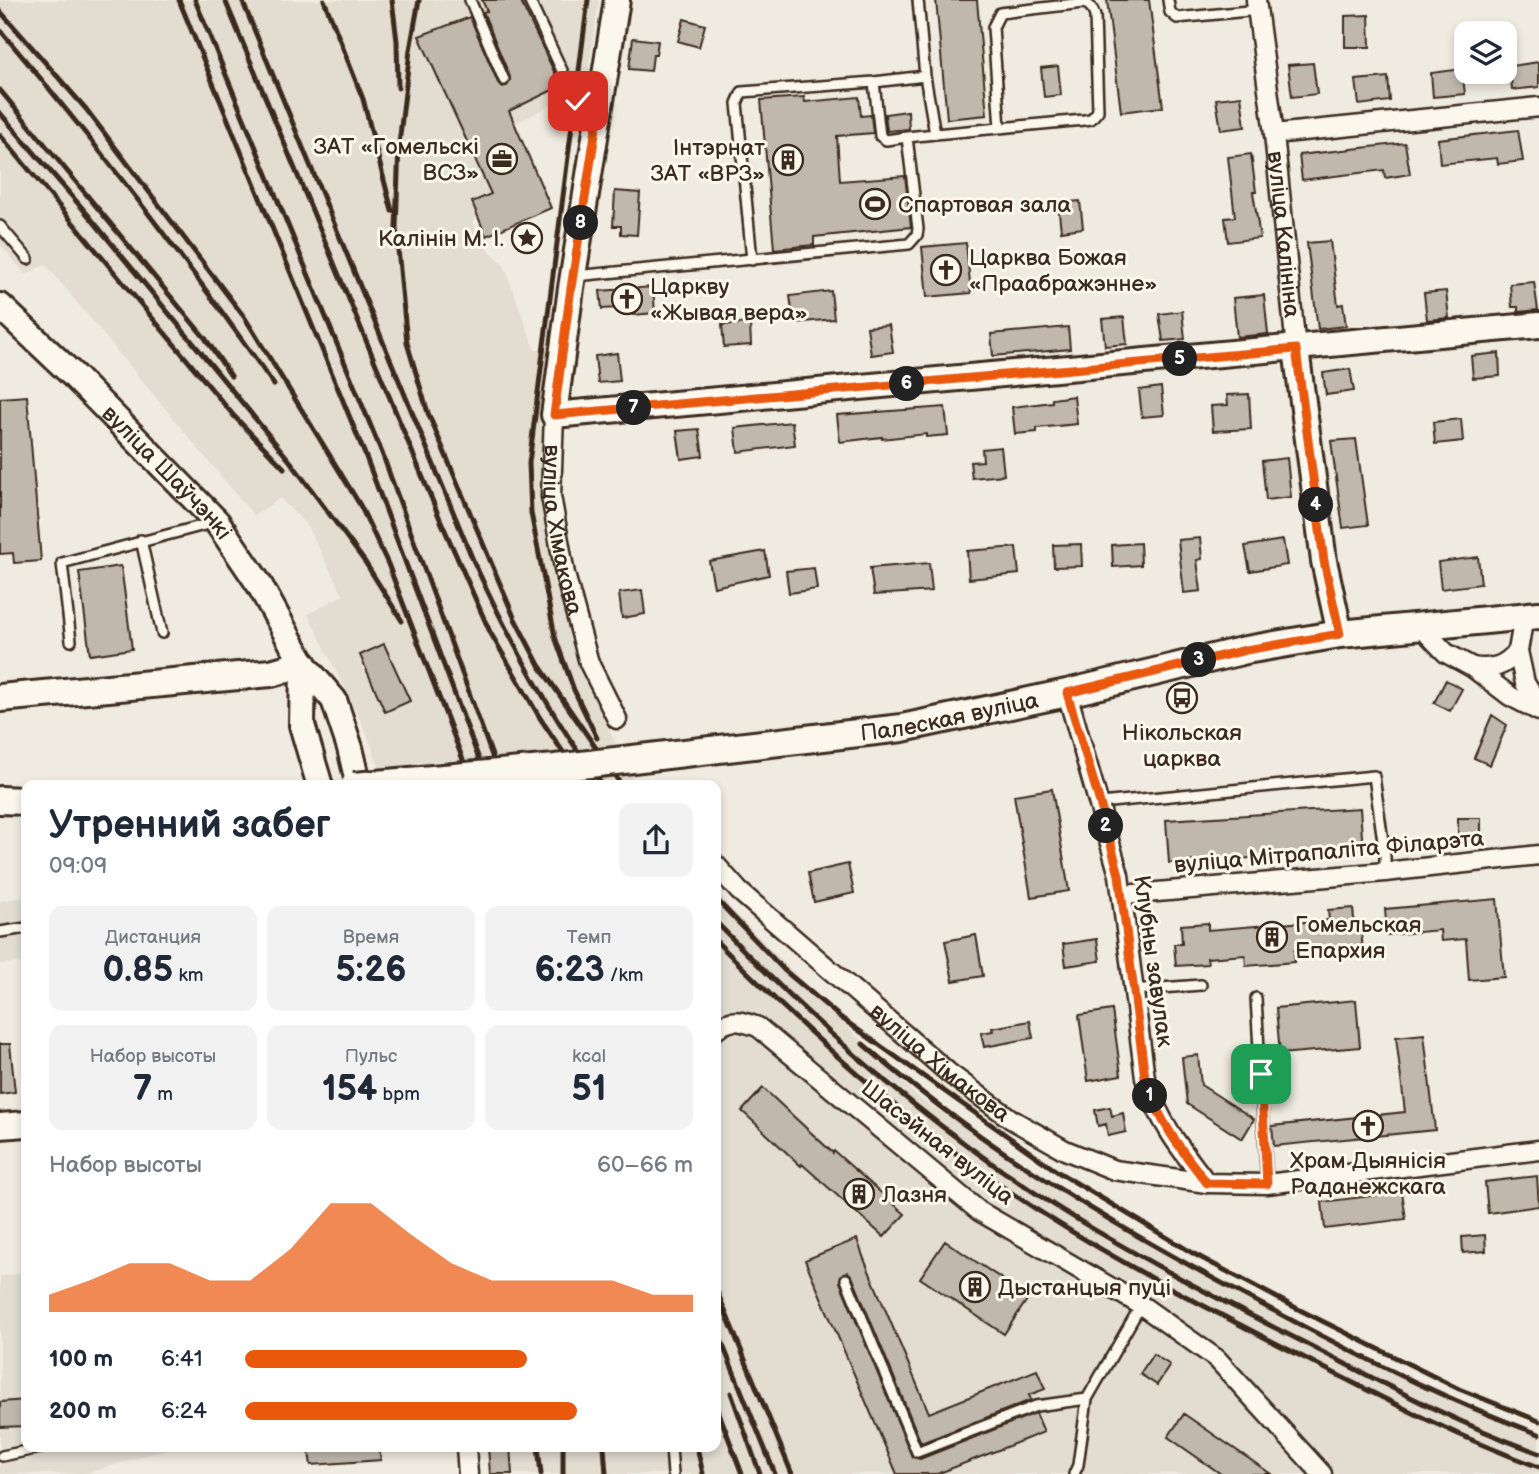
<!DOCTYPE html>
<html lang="ru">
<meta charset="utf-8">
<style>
:root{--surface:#fff;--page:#f2f2f3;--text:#1f2937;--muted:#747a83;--accent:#ea580c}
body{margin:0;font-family:"Balsamiq Sans",sans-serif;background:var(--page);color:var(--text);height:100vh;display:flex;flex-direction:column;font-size:26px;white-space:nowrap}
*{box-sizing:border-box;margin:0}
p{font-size:23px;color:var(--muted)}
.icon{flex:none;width:38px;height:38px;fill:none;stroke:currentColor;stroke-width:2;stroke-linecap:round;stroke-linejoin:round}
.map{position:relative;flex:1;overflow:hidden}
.side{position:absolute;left:21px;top:780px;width:700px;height:672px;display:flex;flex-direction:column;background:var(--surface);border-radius:14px;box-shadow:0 4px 10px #0003}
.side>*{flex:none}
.buttons{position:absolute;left:1454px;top:21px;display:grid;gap:14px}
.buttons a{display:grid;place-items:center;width:63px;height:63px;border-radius:14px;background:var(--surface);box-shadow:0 4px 10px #0003;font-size:35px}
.pin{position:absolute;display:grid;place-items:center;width:60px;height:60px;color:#fff;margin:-30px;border-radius:14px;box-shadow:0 4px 10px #0006}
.km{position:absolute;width:35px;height:35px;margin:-18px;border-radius:50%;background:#222;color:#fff;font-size:19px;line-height:35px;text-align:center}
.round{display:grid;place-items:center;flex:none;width:74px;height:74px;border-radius:14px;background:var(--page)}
.overview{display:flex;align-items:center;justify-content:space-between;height:119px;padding:0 28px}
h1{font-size:38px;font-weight:700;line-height:52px}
.figures{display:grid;grid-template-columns:repeat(3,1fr);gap:10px;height:119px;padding:7px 28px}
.figures div{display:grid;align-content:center;border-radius:14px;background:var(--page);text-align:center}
.figures b{font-size:35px;font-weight:700}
.figures small{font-size:19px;font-weight:400}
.figures p{font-size:19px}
.chart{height:196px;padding:14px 28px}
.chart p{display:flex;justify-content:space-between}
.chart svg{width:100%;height:126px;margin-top:7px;fill:var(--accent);opacity:.7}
ul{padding:0 28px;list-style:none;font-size:23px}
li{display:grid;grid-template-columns:112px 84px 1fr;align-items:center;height:52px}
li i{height:18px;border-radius:9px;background:var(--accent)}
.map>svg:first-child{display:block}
.built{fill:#e2dcd1}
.building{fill:#c0b8ad;stroke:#3b2a1e;stroke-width:2}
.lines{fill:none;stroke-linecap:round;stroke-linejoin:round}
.lane-casing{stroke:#3b2a1e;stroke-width:14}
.street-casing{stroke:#3b2a1e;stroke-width:23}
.secondary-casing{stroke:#3b2a1e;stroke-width:30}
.primary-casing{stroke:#3b2a1e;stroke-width:32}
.lane{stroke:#fbf7ec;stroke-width:9}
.street{stroke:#fbf7ec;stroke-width:18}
.secondary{stroke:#fbf7ec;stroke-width:24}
.primary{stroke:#fbf7ec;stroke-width:26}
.rail{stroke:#3b2a1e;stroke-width:5}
.primary-bridge-casing{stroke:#3b2a1e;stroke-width:32;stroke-linecap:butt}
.primary-bridge{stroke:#fbf7ec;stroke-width:26}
.route-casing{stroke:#fff;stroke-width:14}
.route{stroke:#ea580c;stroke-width:9}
.labels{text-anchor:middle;stroke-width:6;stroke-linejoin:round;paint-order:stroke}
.poi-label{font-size:23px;fill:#3b2a1e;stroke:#fbf7ec;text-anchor:start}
.street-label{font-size:23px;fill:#3b2a1e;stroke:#fbf7ec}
</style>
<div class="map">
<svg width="1539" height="1474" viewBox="0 0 1539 1474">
<rect width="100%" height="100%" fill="#f0ebe0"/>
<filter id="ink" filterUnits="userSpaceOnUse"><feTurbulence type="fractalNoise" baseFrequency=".0143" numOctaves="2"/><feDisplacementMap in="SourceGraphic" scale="14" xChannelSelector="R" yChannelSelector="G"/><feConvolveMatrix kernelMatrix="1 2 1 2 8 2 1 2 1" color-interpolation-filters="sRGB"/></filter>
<g filter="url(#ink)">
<path class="built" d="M 0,0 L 599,0 L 588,75 L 561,86 L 567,97 L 514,124 L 551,208 L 486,236 L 478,218 L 473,220 L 479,240 L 504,265 L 535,350 L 553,352 L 540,460 L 545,517 L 582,676 L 637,786 L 386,786 L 367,734 L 308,614 L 343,595 L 307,526 L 280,498 L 254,516 L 45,264 L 26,275 L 0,244 Z
M 716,890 L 731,909 L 916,1096 L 1002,1150 L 1058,1193 L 1052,1185 L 1277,1316 L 1509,1424 L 1539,1430 L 1539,1474 L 512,1474 L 510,1447 L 716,1447 Z
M 26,897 L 26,962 L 0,964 L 0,901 Z
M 26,1273 L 26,1447 L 172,1447 L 85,1474 L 0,1474 L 0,1276 Z"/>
<path class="building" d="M 482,0 L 520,0 L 561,86 L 509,111 L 551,208 L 486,236 L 472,202 L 491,194 L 419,36 L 470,17 L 498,83 L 502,87 L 507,86 L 510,77 L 483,12 L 487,11 Z
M 936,0 L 977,0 L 987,115 L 947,119 Z
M 1107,0 L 1149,0 L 1163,107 L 1121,112 Z
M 1369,15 L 1370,47 L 1345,47 L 1345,16 Z
M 684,19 L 705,25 L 699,47 L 678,41 Z
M 633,38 L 658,41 L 656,55 L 653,55 L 651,71 L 629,69 Z
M 1539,62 L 1539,87 L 1512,90 L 1510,66 Z
M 1313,63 L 1317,94 L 1292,97 L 1288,65 Z
M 1058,66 L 1061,95 L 1044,97 L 1041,68 Z
M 1462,69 L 1465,94 L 1433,97 L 1431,73 Z
M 1388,77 L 1390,101 L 1359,105 L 1356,80 Z
M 1241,96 L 1245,127 L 1221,130 L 1216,99 Z
M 804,97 L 805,102 L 859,97 L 861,116 L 871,115 L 873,133 L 837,136 L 840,181 L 905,176 L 911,227 L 814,237 L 814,245 L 774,249 L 761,100 Z
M 908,111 L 909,129 L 887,131 L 885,114 Z
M 1518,130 L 1523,161 L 1498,164 L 1497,158 L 1440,164 L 1438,139 Z
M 1405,143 L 1410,174 L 1385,178 L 1384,170 L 1302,180 L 1299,155 Z
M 1251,154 L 1256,192 L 1253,192 L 1260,238 L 1228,242 L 1225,218 L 1235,217 L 1228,157 Z
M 615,191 L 640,193 L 637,235 L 621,234 L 621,226 L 613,226 Z
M 1080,201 L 1083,228 L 1061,231 L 1058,203 Z
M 1330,241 L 1338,305 L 1343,304 L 1346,326 L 1318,329 L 1307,243 Z
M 966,243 L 971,293 L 927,297 L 922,247 Z
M 1534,282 L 1538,310 L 1518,312 L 1518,307 L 1512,307 L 1510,284 Z
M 653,287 L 655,313 L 633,315 L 633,307 L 602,309 L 600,291 Z
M 831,291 L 834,319 L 794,323 L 790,296 Z
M 1446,291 L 1449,318 L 1427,320 L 1424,293 Z
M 1264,295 L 1268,334 L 1237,337 L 1233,298 Z
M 1182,311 L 1185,339 L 1163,341 L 1159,314 Z
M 1124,317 L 1127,344 L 1105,346 L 1102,319 Z
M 750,323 L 751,345 L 724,347 L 722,325 Z
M 889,325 L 893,352 L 871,355 L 867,327 Z
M 1068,327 L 1070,349 L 993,356 L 991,334 Z
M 617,353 L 620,381 L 598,383 L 595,356 Z
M 1499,353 L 1500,376 L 1473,378 L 1471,356 Z
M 1350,369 L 1354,391 L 1326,395 L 1323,373 Z
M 1161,387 L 1164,415 L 1142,417 L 1139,390 Z
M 1249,394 L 1251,429 L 1213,431 L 1211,406 L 1228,405 L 1227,395 Z
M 27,396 L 41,561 L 14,563 L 13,553 L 0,554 L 0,398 Z
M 1074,396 L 1077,424 L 1037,428 L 1037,432 L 1015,434 L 1012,407 L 1052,402 L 1052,399 Z
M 945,407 L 948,435 L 926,437 L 926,434 L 882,439 L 882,437 L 840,442 L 837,415 Z
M 1461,419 L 1463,441 L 1435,444 L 1433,422 Z
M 792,422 L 795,445 L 738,452 L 735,428 Z
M 699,429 L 703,456 L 681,459 L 677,431 Z
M 1356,439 L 1368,525 L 1343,528 L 1331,441 Z
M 1001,447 L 1004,475 L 972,478 L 970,462 L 983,461 L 982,449 Z
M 1287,458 L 1291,497 L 1266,500 L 1262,461 Z
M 1200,538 L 1202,559 L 1197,560 L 1201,591 L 1184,593 L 1178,540 Z
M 1283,540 L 1287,565 L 1250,571 L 1245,546 Z
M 1140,543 L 1141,565 L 1113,567 L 1112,545 Z
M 1081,544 L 1082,566 L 1054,567 L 1053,545 Z
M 1016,547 L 1019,574 L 969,579 L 967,551 Z
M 765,551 L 769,575 L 714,587 L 709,561 Z
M 1478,557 L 1481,584 L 1441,589 L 1438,562 Z
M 929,563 L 932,591 L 874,595 L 870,568 Z
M 121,566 L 132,649 L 90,655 L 79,572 Z
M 814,568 L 817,589 L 789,593 L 786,571 Z
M 642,590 L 645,614 L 622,618 L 619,593 Z
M 384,644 L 410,701 L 385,712 L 360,655 Z
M 1446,680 L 1462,689 L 1450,711 L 1434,703 Z
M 1492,715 L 1507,725 L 1490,765 L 1474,758 Z
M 1052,789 L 1069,891 L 1031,897 L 1014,795 Z
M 1360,808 L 1363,851 L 1169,863 L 1166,820 Z
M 1458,818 L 1481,818 L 1481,836 L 1458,836 Z
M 848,864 L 854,893 L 814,902 L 808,873 Z
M 1497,899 L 1504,977 L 1469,980 L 1466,939 L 1441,941 L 1440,930 L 1387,935 L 1385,909 Z
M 1353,908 L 1355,930 L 1361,929 L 1363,952 L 1338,954 L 1337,948 L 1294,951 L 1294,962 L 1246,966 L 1245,955 L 1207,958 L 1208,964 L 1176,966 L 1174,944 L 1182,944 L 1181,925 L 1208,923 L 1208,930 L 1329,920 L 1328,910 Z
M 976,935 L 983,976 L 953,981 L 945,941 Z
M 1097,939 L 1100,961 L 1066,966 L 1063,944 Z
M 1356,1000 L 1360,1047 L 1280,1054 L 1276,1008 Z
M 1112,1010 L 1121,1075 L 1088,1081 L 1079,1015 Z
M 1030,1021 L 1033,1038 L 984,1047 L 981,1033 L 993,1031 L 992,1028 Z
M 1424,1034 L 1435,1130 L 1274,1146 L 1272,1126 L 1405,1112 L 1396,1037 Z
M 0,1044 L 10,1044 L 15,1092 L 0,1094 Z
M 1198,1055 L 1201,1085 L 1254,1119 L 1242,1139 L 1187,1104 L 1182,1057 Z
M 763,1088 L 833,1153 L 834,1151 L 905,1214 L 884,1237 L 802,1164 L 801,1166 L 742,1111 Z
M 1110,1107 L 1112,1116 L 1123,1113 L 1126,1132 L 1108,1136 L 1106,1124 L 1098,1126 L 1095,1110 Z
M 1537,1176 L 1539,1206 L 1488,1213 L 1485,1182 Z
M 1402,1192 L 1406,1219 L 1325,1229 L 1322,1202 Z
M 1485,1235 L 1486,1251 L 1463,1253 L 1462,1237 Z
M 857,1239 L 864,1259 L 929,1413 L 1037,1370 L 1045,1389 L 1029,1395 L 1031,1400 L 921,1443 L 852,1276 L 848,1272 L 843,1273 L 840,1282 L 912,1457 L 920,1459 L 1036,1413 L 1044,1432 L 937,1474 L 897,1474 L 805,1260 Z
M 945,1241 L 1029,1297 L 1004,1334 L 920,1278 Z
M 1153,1354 L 1170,1365 L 1157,1385 L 1140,1374 Z
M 26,1400 L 26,1426 L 0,1427 L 0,1402 Z
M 1184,1414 L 1271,1474 L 1221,1474 L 1168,1437 Z
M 308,1447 L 378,1447 L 381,1460 L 311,1465 Z
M 488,1447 L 510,1447 L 512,1474 L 490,1474 Z"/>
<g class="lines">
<g class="lane-casing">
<path id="lane" d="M 470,0 L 504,80
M 529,0 L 573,94 L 584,107 L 597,114
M 918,0 L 925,76 L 935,134 L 1084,120 L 1091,119 L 1098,111 L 1095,16 C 1092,8 1091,5 1083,3 L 1000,13 L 993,27 L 1000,128
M 1168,0 L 1170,12 L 1177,18 L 1258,10
M 874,82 L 925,76
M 0,226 L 28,259
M 752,260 L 737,103 L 742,92 L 874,82 L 880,136 L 886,140 L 907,137
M 575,276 L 909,244 L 917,235 L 918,229 L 907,137 L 935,134
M 141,540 L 162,633
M 71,641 L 62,563 L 212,523
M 1100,803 L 1374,776 L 1385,856 L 1385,872
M 0,932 L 26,928
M 1134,990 L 1201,985
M 1256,998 L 1267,1184
M 846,1279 L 917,1452 L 1036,1406 L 1087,1399
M 671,1447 L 673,1474
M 2,1456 L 45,1447
M 1074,1474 L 1078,1465 L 1087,1399 L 1141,1305"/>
</g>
<g class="street-casing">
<g id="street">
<path id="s1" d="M 1256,0 L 1274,134 L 1296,349"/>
<path d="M 1274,134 L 1539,107"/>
<path id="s2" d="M 554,415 L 551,496 L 565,574 L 589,663 L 617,719"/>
<path d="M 1524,616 L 1518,651 L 1525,683 L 1539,706"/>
<path d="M 1420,626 L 1446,653 L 1472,667 L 1510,696 L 1539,711"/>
<path d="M 1472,667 C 1492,670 1504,667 1518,651"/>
<path d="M 1067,693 L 1119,875 L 1145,1078 C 1157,1119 1181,1150 1207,1183"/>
<path id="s3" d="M 716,865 L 739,891 L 949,1073 L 1011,1119 L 1065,1150 L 1114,1170 L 1207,1183 L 1267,1184 L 1539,1150"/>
<path d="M 1123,895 L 1385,872 L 1539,855"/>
<path d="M 716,1030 C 731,1017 741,1021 758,1027 L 979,1211 L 1141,1305 L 1217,1359 L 1322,1474"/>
<path d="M 466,1447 L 468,1474"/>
</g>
</g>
<g class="secondary-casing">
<g id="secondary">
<path d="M 617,0 L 571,288 L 554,415 L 1539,325"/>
<path id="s4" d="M 0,306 L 75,377 L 217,522 L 259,584 L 303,664 L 334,700 L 350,748 L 359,786"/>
<path d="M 1296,349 L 1324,561 L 1340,634"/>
<path d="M 303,664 L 302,725 L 320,786"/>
<path d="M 0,1126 L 26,1124"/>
</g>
</g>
<g class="primary-casing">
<g id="primary">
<path d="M 0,698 L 271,673 L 303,664"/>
<path id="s5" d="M 832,736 L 902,728 L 1067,693 L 1246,650 L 1340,634 L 1539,615"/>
<path d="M 0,800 L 26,801"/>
</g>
</g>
<use href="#lane" class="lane"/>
<use href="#street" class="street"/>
<use href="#secondary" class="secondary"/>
<use href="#primary" class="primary"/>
<path class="rail" d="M 179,0 L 366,457 L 489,786
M 195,0 L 382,453 L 503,786
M 225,0 L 440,519 L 490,632 L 540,718 L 586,786
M 242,0 L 473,560 C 509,639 550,716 603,786
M 324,0 L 363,99 L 392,211
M 392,0 L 397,41 L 398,88
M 419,0 L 410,50 L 399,144 L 396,228 L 407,343 L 428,413 L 514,617 L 539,665 L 622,786
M 588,0 L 529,463 L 531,513 L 555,637 L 574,690 L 597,738
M 0,11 L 86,109 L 245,318 L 332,459 L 360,505 L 388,564 L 473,786
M 0,30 C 97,144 188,262 274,385
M 0,90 L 205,338 L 231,376
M 0,113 L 89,216 L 290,461 L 365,562 L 402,621
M 0,135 L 234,416 L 284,468
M 716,899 L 784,970 L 840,1017 L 1058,1172 L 1196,1255 L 1300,1310 L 1459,1389 L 1539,1421
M 716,922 C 816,1026 925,1122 1046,1200 C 1129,1253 1217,1299 1305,1343 C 1382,1383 1458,1424 1539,1453
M 716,941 C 799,1025 886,1104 983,1173 C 1080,1243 1189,1299 1295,1353 C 1375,1394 1454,1436 1539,1467
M 863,1044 C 983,1149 1121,1230 1261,1304 C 1351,1352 1443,1399 1539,1434
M 716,1289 L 792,1474
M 716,1328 L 775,1474
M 731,1393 L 760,1474
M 716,1405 L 742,1474
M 538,1447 L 541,1474
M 563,1447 L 563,1474
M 604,1447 L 606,1474
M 697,1447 L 703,1474"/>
<g class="primary-bridge-casing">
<path id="primary-bridge" d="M 354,786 L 555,768 L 832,736"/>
</g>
<use href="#primary-bridge" class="primary-bridge"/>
</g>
</g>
<g class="lines" filter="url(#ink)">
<g class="route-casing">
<path id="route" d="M 578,101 L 598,115 L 571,288 L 554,415 L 1296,349 L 1324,561 L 1340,634 L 1246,650 L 1067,693 L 1100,803 L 1119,875 L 1145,1078 C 1157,1119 1181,1150 1207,1183 L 1267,1184 L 1261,1074"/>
</g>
<use href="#route" class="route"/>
</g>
<defs>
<g id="office-ring" transform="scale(1.575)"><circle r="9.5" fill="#fbf7ec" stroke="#3b2a1e" stroke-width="1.5"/><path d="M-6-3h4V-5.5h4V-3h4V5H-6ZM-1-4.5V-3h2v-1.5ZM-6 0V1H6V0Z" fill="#3b2a1e"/></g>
<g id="building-ring" transform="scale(1.575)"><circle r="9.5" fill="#fbf7ec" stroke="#3b2a1e" stroke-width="1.5"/><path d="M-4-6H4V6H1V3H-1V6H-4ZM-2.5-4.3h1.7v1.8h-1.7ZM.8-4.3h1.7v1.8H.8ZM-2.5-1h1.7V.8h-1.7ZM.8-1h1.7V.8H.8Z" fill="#3b2a1e"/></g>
<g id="stadium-ring" transform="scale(1.575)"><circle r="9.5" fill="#fbf7ec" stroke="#3b2a1e" stroke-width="1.5"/><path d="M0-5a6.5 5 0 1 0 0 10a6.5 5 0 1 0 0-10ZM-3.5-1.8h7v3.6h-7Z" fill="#3b2a1e"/></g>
<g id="sight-ring" transform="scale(1.575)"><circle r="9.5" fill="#fbf7ec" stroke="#3b2a1e" stroke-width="1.5"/><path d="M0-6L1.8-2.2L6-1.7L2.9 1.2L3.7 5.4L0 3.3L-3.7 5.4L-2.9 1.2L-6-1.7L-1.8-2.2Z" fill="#3b2a1e"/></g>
<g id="church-ring" transform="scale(1.575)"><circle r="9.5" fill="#fbf7ec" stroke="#3b2a1e" stroke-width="1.5"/><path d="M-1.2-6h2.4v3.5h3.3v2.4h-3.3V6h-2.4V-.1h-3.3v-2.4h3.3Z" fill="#3b2a1e"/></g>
<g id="bus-ring" transform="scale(1.575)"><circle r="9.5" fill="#fbf7ec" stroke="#3b2a1e" stroke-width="1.5"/><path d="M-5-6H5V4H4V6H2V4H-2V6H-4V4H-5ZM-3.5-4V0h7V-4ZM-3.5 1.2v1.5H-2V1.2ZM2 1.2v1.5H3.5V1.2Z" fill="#3b2a1e"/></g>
</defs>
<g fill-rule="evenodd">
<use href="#office-ring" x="502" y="159"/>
<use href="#building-ring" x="788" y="160"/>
<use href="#stadium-ring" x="875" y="204"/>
<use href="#sight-ring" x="527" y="238"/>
<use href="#church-ring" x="946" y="270"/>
<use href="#church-ring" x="627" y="299"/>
<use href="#bus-ring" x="1182" y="698"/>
<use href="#building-ring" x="1272" y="937"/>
<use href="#church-ring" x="1368" y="1126"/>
<use href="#building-ring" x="859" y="1194"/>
<use href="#building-ring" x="975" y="1287"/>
</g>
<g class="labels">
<g class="poi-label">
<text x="479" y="154" text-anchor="end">ЗАТ «Гомельскі<tspan x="479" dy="26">ВСЗ»</tspan></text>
<text x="765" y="155" text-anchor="end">Інтэрнат<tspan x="765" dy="26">ЗАТ «ВРЗ»</tspan></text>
<text x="898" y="212">Спартовая зала</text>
<text x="504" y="246" text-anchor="end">Калінін М. І.</text>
<text x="969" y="265">Царква Божая<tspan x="969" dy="26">«Праабражэнне»</tspan></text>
<text x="650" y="294">Царкву<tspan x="650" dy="26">«Жывая вера»</tspan></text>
<text x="1182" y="740" text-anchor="middle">Нікольская<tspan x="1182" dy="26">царква</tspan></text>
<text x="1295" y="932">Гомельская<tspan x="1295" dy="26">Епархия</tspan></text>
<text x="1368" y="1168" text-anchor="middle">Храм Дыянісія<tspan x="1368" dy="26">Раданежскага</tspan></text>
<text x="882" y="1202">Лазня</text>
<text x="998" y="1295">Дыстанцыя пуці</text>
</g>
<g class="street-label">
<text dy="8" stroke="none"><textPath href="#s1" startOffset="236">вуліца Калініна</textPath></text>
<text dy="8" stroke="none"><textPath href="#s4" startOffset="236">вуліца Шаўчэнкі</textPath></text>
<text dy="8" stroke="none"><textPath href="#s2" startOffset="116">вуліца Хімакова</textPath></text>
<text dy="8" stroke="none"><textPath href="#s5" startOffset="119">Палеская вуліца</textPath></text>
<text transform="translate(1329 851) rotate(-5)" y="8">вуліца Мітрапаліта Філарэта</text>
<text transform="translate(1154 961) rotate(82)" y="8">Клубны завулак</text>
<text dy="8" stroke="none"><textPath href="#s3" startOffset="299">вуліца Хімакова</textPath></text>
<text transform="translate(938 1142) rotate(38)" y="8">Шасэйная вуліца</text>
</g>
</g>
</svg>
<div class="buttons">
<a><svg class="icon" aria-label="layers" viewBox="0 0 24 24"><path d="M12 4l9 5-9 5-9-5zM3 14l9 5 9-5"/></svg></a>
</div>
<div class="pin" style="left:1261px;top:1074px;background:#1e9e55"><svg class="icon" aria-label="arrive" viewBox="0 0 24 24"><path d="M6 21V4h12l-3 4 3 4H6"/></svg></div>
<div class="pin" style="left:578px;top:101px;background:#d93025"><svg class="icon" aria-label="check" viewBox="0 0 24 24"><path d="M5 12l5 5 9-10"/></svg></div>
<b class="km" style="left:1150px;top:1096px">1</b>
<b class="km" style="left:1106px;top:826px">2</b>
<b class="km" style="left:1199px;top:660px">3</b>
<b class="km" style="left:1316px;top:505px">4</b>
<b class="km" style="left:1180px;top:359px">5</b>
<b class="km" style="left:907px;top:384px">6</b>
<b class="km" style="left:634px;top:408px">7</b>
<b class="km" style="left:581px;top:223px">8</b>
<section class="side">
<div class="overview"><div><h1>Утренний забег</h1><p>09:09</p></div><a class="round"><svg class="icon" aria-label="share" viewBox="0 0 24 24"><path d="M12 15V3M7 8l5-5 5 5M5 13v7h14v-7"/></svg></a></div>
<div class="figures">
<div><p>Дистанция</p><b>0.85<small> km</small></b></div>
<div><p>Время</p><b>5:26</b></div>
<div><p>Темп</p><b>6:23<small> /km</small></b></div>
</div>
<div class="figures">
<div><p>Набор высоты</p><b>7<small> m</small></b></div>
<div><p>Пульс</p><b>154<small> bpm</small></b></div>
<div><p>kcal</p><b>51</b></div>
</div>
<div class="chart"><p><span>Набор высоты</span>60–66 m</p>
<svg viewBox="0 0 160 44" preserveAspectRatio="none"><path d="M0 44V38L10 33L20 27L30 27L40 33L50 33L60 22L70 6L80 6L90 17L100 27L110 33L120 33L130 33L140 33L150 38L160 38V44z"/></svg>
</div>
<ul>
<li><b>100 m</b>6:41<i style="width:63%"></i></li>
<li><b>200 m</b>6:24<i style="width:74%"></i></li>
</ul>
</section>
</div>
